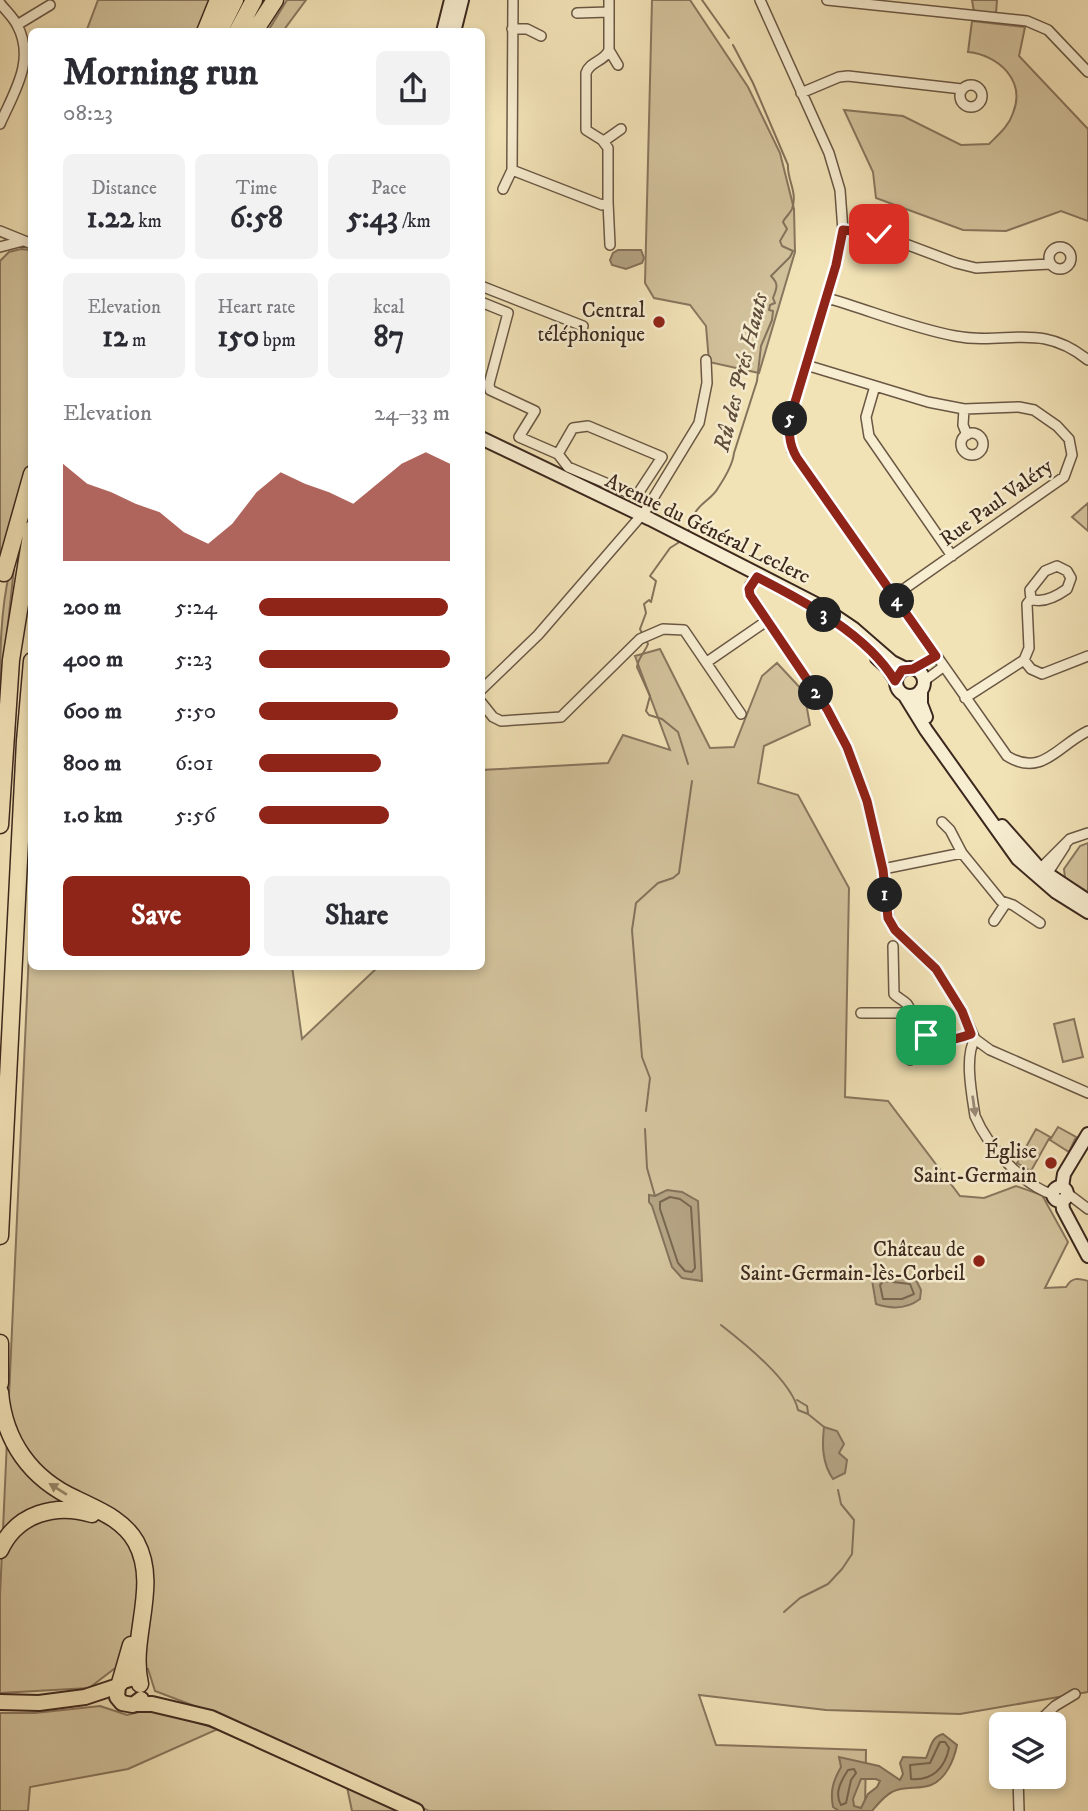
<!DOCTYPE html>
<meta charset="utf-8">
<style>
:root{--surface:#fff;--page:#f2f2f3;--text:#2b2b33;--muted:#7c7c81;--accent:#8f2418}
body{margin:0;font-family:"IM FELL DW Pica",serif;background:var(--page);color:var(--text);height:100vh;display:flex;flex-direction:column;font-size:26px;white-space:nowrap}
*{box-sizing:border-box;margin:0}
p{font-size:23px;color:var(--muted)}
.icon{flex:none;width:38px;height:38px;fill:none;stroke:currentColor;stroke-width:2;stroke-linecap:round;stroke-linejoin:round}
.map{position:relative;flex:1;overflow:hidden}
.side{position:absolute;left:28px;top:28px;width:457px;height:942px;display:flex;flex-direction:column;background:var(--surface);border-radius:10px;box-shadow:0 4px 10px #0003}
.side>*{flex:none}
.tools{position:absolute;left:989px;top:1712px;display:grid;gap:14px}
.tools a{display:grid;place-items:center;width:77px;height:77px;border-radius:10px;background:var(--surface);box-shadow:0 4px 10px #0003;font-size:35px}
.pin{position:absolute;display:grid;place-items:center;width:60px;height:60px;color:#fff;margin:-30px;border-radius:14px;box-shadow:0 4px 10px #0006}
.km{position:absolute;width:35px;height:35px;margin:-18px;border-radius:50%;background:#222;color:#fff;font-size:19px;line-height:35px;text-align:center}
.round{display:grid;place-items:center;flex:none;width:74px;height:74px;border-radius:10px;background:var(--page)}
.headline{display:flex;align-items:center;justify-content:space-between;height:119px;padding:0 35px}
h1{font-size:38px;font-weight:800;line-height:52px}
.figures{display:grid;grid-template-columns:repeat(3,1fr);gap:10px;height:119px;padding:7px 35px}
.figures div{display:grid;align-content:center;border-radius:10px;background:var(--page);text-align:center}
.figures b{font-size:30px;font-weight:800}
.figures small{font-size:19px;font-weight:400}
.figures p{font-size:19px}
.chart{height:196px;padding:14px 35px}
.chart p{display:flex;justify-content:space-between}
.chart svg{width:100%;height:126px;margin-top:7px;fill:var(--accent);opacity:.7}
.primary-button{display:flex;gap:14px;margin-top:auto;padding:14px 35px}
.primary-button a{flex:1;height:80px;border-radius:10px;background:var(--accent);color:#fff;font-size:28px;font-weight:800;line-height:80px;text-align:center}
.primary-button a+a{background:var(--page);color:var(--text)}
ul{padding:0 35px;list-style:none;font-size:23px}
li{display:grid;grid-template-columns:112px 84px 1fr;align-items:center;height:52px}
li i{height:18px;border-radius:9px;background:var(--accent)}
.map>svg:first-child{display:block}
.green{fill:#d3c39d;stroke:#88765e;stroke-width:2}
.water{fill:#b4a383;stroke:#84725b;stroke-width:2;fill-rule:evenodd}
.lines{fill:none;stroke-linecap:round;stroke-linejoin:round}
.shore{stroke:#786650;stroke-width:2}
.stream{stroke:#84725b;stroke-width:2}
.street-casing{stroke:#6a5744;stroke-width:12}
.secondary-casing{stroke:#3c281e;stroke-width:16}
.primary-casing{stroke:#3c281e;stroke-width:18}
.highway-casing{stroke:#3c281e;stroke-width:19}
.street{stroke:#f7edd0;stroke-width:9}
.secondary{stroke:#f7edd0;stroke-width:12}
.primary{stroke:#f2e3b7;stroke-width:14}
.highway{stroke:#f2e3b7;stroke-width:16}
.oneway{fill:#9a8a77}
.oneway2{fill:#97866a}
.route-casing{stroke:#fff;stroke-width:14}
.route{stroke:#8f2418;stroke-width:9}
.poi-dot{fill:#8f2418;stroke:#f7edd0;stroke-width:2.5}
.labels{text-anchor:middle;stroke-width:5;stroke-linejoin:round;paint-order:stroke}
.poi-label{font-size:21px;fill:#3c281e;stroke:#f7edd0;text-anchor:end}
.street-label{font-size:21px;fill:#3c281e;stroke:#f7edd0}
.water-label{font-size:23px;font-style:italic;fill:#604d3c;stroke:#f7edd0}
</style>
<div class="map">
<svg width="1088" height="1811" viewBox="0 0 1088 1811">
<rect width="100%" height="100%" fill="#f2e3b7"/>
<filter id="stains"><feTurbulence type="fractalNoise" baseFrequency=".00286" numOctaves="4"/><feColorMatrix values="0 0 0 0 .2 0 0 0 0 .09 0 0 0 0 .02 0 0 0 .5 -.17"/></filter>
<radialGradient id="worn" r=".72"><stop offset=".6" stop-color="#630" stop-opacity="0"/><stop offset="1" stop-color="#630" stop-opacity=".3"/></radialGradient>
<path class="green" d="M 98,0 L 211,0 L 198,31 L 86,32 Z
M 287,0 L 306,0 L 283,31 L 268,31 Z
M 652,0 L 690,0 L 748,87 L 780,153 L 794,209 L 795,252 L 759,373 L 709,362 L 706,326 L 690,305 L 654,298 L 645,283 Z
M 972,0 L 997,0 L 996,14 L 974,12 Z
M 972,21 L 1025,27 L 1019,56 L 1088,129 L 1088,221 L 1061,211 L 1006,231 L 963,230 L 876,198 L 873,172 L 844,110 L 903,116 L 961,145 L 989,144 C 998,135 1009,126 1013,113 C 1026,81 999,55 968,52 Z
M 21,249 L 31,250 L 31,466 L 15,530 L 0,571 L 0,261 L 9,252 Z
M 1088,503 L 1088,531 L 1072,517 Z
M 14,568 L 0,699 C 0,657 0,611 10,570 Z
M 660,649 L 710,748 L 734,747 L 762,676 L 777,663 L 804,692 L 810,725 L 764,746 L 758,783 L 798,795 L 849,888 L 845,1097 L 888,1101 L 960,1196 L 984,1198 L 1016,1186 L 1042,1195 L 1068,1242 L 1045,1288 L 1066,1287 C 1072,1277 1078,1278 1088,1281 L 1088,1692 L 960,1714 L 826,1710 L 699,1695 L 716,1745 L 866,1750 L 865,1811 L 429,1811 L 226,1718 L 155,1691 L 148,1669 L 114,1669 L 89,1688 L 0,1693 L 0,1596 L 31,907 L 32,966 L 292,966 L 302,1039 L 379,966 L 481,966 L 481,770 L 608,763 L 623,735 L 670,750 L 635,656 Z
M 1088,843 L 1088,892 L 1065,878 L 1064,869 L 1080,846 Z
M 1074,1019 L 1083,1057 L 1063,1062 L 1054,1024 Z
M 1058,1127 L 1076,1137 L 1069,1152 L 1050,1140 Z
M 1036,1129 L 1050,1137 L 1031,1171 L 1017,1163 Z
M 100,1706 L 127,1715 L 151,1709 L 218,1729 L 128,1769 L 30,1787 L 28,1811 L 0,1811 L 0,1713 L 35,1713 Z
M 347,1787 L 400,1811 L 352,1811 Z"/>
<path class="water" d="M 618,250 L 641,250 L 644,258 L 642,263 L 626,269 L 612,265 L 610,260 L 613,253 Z
M 667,1190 L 682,1192 L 698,1201 L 702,1281 L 682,1278 L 672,1267 L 652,1206 L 649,1202 L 649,1195 L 655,1196 Z
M 881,1274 L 905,1275 L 916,1280 L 921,1290 L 920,1299 C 907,1309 891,1309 876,1304 L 872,1280 Z
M 824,1427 L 837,1431 L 844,1444 L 839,1453 L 847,1460 L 845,1473 L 833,1479 C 822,1463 822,1445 824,1427 Z
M 943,1734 L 957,1745 C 954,1760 946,1779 931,1785 C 919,1790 904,1785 892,1792 C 884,1796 878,1804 872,1811 L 839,1811 L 833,1807 C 830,1791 833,1781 841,1767 L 839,1757 L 879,1766 L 900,1780 L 903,1774 L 900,1763 L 903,1757 L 926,1758 C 931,1747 931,1737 943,1734 ZM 861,1779 L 876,1779 L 880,1781 L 877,1787 L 868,1794 L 861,1808 L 854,1806 L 853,1799 Z"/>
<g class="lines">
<path class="shore" d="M 670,1197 L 680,1199 L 691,1207 L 695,1268 L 692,1272 L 685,1271 L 678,1263 L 660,1209 L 660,1202 Z
M 884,1281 L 910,1284 L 914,1294 L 902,1299 L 883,1299 L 880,1285 Z
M 940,1742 L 945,1742 L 949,1748 C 945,1768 932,1781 911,1779 L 910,1765 L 930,1763 Z
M 854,1769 L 856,1773 L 851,1780 L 846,1803 L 841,1805 C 834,1793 841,1781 848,1770 Z"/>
<path class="stream" d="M 702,0 L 729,38
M 687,533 C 692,526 692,520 695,513 C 700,503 713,498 718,488 C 724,479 733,463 734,453 L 757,381 L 761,346 L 772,320 L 773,311 L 769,310 L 770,305 L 775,303 L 773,298 C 777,288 779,284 771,276 L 790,257 L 793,251 L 782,246 L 780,241 L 787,229 L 783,222 C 785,217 790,214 792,209 C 798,192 787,180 788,165 L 753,83 L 733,45
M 643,635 L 640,629 L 646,613 L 644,604 L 649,600 L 651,602 L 656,581 L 650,576 L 670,548 L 681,541
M 646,640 L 648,644 C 645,652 638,658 637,667 L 650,696 L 646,711 L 649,715 L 662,719 L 678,732 L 688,764
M 646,1111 L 650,1078 L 642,1057 L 632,930 L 636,903 L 658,883 L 673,878 L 679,873 L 692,781
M 645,1129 L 647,1168 L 655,1196
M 721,1325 C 744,1343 792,1381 798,1410 L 808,1414 L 824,1427
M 797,1400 L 807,1406 L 808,1413
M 784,1612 L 800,1598 L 828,1584 L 842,1569 L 852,1554 L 854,1520 L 841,1504 L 838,1490"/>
<g class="street-casing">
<path id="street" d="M 513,0 L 512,170 L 602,205 L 608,202 L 608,148 L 602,140 L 586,130 L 586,73 C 590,61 604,62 609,50 L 609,0
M 760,0 L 829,153 L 840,190 L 843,231 L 836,265 L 792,412 L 789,435 L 792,450 L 1007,756 C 1042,778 1058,745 1088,731
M 827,0 L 1027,21 L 1048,30 L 1088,72
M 0,3 C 5,10 13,17 17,25 C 36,60 14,92 0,124
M 577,13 L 609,12
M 17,25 L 50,5
M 512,29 L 527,29 L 541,36
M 609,50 L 618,65
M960 96a11 11 0 1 1 22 0a11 11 0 1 1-22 0Z
M 801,93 L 839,77 L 848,76 L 962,89
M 604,141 L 621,129
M 503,189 L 512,170
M 608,202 L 610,245
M 0,231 L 32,244
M 843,231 L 879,234 L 956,263 L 976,268 L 1050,264
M 0,247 L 23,241
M1049 258a11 11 0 1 1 22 0a11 11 0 1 1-22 0Z
M 481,286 L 583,326
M 827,298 C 869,310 912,328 955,336 C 1007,346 1039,321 1088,360
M 481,302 L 508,313 L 489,384 L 490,390 L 535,411 L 519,437 L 558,454 L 568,467 L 634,495 L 639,492 L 662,457 L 588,426 L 573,428 L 558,454
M 806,365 L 928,402 L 964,409 L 1019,407 L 1034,410 L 1057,426 L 1069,439 L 1072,455 L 1064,477 L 894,596
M 875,386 L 866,417 L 869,436 L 952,556
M 964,409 L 963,425 L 967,435
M961 444a11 11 0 1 1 22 0a11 11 0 1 1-22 0Z
M 757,577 L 750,585 L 749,592 L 827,709 L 847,747 L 867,801 L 883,869 L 889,918 L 895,930 L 936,969 L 962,1011 L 975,1039 L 990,1050 L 1088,1093
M 1024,660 L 1029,648 L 1027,604 L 1031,599 C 1043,604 1057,596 1067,589 L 1071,578 L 1067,571 L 1057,566 L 1045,571 L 1030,590 L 1031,599
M 707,662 L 768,620
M 913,669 L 935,656
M 924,681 L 943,667
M 481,690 L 538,635 L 646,510 L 699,423 L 707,383 L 706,360
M 965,698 L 1024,660 L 1031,669 L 1042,674 L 1088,656
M 481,702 L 493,717 L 501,721 L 561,717 L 640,639 L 663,629 L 684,630 L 741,714
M 942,822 L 950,830 L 962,853
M 883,869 L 962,853 L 1001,901 L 1013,905 L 1040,923
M 1040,869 L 1070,839 L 1088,833
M 1047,874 L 1065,846
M 994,921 L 1006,903
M 893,946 L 894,994 C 898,998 903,1000 907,1004 C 911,1009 911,1015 914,1020 C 929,1044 946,1044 971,1034
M 861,1013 L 911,1013
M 975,1039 C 964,1056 972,1096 975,1116 C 987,1145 1023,1186 1054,1195
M 910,1060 L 909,1045 L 926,1036
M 1067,1193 L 1088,1209
M 1036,1724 L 1055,1706 L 1075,1694
M 1018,1776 L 1019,1811"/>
</g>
<g class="secondary-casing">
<path id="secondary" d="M 443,32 L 451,0
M 454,32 L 462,0
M 481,438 L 650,519 L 820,606 L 854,629 L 892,662 L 906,669
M 877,658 L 887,667 L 896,681
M896 682a14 14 0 1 1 28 0a14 14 0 1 1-28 0Z
M 921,690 L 921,704 L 926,717
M 905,696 L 926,730 L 1018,859 L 1056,892 L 1088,912
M 1002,826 L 1040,869 L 1088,901
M 1062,1187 L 1064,1174 L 1088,1134
M1053 1194a7 7 0 1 1 14 0a7 7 0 1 1-14 0Z
M 1062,1200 L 1063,1209 L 1088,1256"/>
</g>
<g class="primary-casing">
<path id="primary" d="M 118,1686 L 117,1697 L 122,1703 L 133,1705 L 141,1699
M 0,1702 L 39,1703 L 85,1697 L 118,1686 L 123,1681 L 130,1679
M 136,1704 L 152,1704 L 211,1718 L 416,1811"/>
</g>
<g class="highway-casing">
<path id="highway" d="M 205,32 L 218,0
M 219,32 L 235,0
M 237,32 L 254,0
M 254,32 L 275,0
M 4,573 L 32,474
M 0,825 L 11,660 L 32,529
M 0,1236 L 25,741 L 32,661
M 0,1343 L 0,1383
M 0,1392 C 4,1441 31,1479 76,1499 C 98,1510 123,1519 136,1542 C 160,1586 129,1638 140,1684
M 0,1550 C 17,1513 56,1503 92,1514
M 120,1683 L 131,1645"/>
</g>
<use href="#street" class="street"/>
<use href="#secondary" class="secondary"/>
<use href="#primary" class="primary"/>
<use href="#highway" class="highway"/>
</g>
<defs><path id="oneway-solid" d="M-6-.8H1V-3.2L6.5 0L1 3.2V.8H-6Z" transform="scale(1.75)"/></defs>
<use class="oneway" href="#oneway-solid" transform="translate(974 1106) rotate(82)"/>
<use class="oneway2" href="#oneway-solid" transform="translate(58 1489) rotate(-148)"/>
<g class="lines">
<g class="route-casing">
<path id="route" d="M 879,234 L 843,230 L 836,265 L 792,412 C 788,429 788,443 797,458 L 936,656 L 913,669 L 902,670 L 895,681 C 868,635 804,601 757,577 L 749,589 L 750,595 L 827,709 L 847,747 L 867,801 L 883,870 L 888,918 L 895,930 L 936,969 L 962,1011 L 971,1034 C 958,1039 939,1044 926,1035"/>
</g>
<use href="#route" class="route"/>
</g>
<g class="poi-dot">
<circle cx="659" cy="322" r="7"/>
<circle cx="1051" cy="1163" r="7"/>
<circle cx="979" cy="1261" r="7"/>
</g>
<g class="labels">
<g class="poi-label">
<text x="645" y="317">Central<tspan x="645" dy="24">téléphonique</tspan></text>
<text x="1037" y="1158">Église<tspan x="1037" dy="24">Saint-Germain</tspan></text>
<text x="965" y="1256">Château de<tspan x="965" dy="24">Saint-Germain-lès-Corbeil</tspan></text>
</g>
<g class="street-label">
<text transform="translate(996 502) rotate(-36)" y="7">Rue Paul Valéry</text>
<text transform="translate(708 528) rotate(26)" y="7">Avenue du Général Leclerc</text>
</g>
<g class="water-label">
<text transform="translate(740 372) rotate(-76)" y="8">Rû des Prés Hauts</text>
</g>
</g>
<rect width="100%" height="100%" filter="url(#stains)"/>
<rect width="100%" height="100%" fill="url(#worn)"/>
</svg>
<div class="tools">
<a><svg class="icon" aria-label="layers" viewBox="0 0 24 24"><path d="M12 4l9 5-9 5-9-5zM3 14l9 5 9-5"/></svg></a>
</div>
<div class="pin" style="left:926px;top:1035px;background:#1e9e55"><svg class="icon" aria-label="arrive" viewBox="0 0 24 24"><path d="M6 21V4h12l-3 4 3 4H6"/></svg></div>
<div class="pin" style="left:879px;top:234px;background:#d93025"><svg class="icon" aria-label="check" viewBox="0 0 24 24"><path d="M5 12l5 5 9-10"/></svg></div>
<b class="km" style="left:885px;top:895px">1</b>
<b class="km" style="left:816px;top:693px">2</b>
<b class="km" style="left:824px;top:615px">3</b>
<b class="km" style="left:897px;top:601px">4</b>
<b class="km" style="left:790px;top:419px">5</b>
<section class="side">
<div class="headline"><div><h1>Morning run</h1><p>08:23</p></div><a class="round"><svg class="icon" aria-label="share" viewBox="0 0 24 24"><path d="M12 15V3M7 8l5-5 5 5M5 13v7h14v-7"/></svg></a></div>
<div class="figures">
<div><p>Distance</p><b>1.22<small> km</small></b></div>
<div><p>Time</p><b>6:58</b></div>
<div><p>Pace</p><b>5:43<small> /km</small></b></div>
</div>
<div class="figures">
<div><p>Elevation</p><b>12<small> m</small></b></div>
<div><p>Heart rate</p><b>150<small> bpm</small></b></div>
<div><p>kcal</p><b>87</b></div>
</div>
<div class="chart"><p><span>Elevation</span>24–33 m</p>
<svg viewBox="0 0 160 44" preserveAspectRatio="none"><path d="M0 44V10L10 17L20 20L30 24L40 27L50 34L60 38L70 31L80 20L90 13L100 17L110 20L120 24L130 17L140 10L150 6L160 10V44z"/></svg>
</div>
<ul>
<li><b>200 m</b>5:24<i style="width:99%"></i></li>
<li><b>400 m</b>5:23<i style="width:100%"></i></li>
<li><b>600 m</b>5:50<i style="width:73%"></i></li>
<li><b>800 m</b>6:01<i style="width:64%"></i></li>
<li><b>1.0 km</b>5:56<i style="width:68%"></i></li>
</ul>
<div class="primary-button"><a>Save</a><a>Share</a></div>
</section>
</div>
